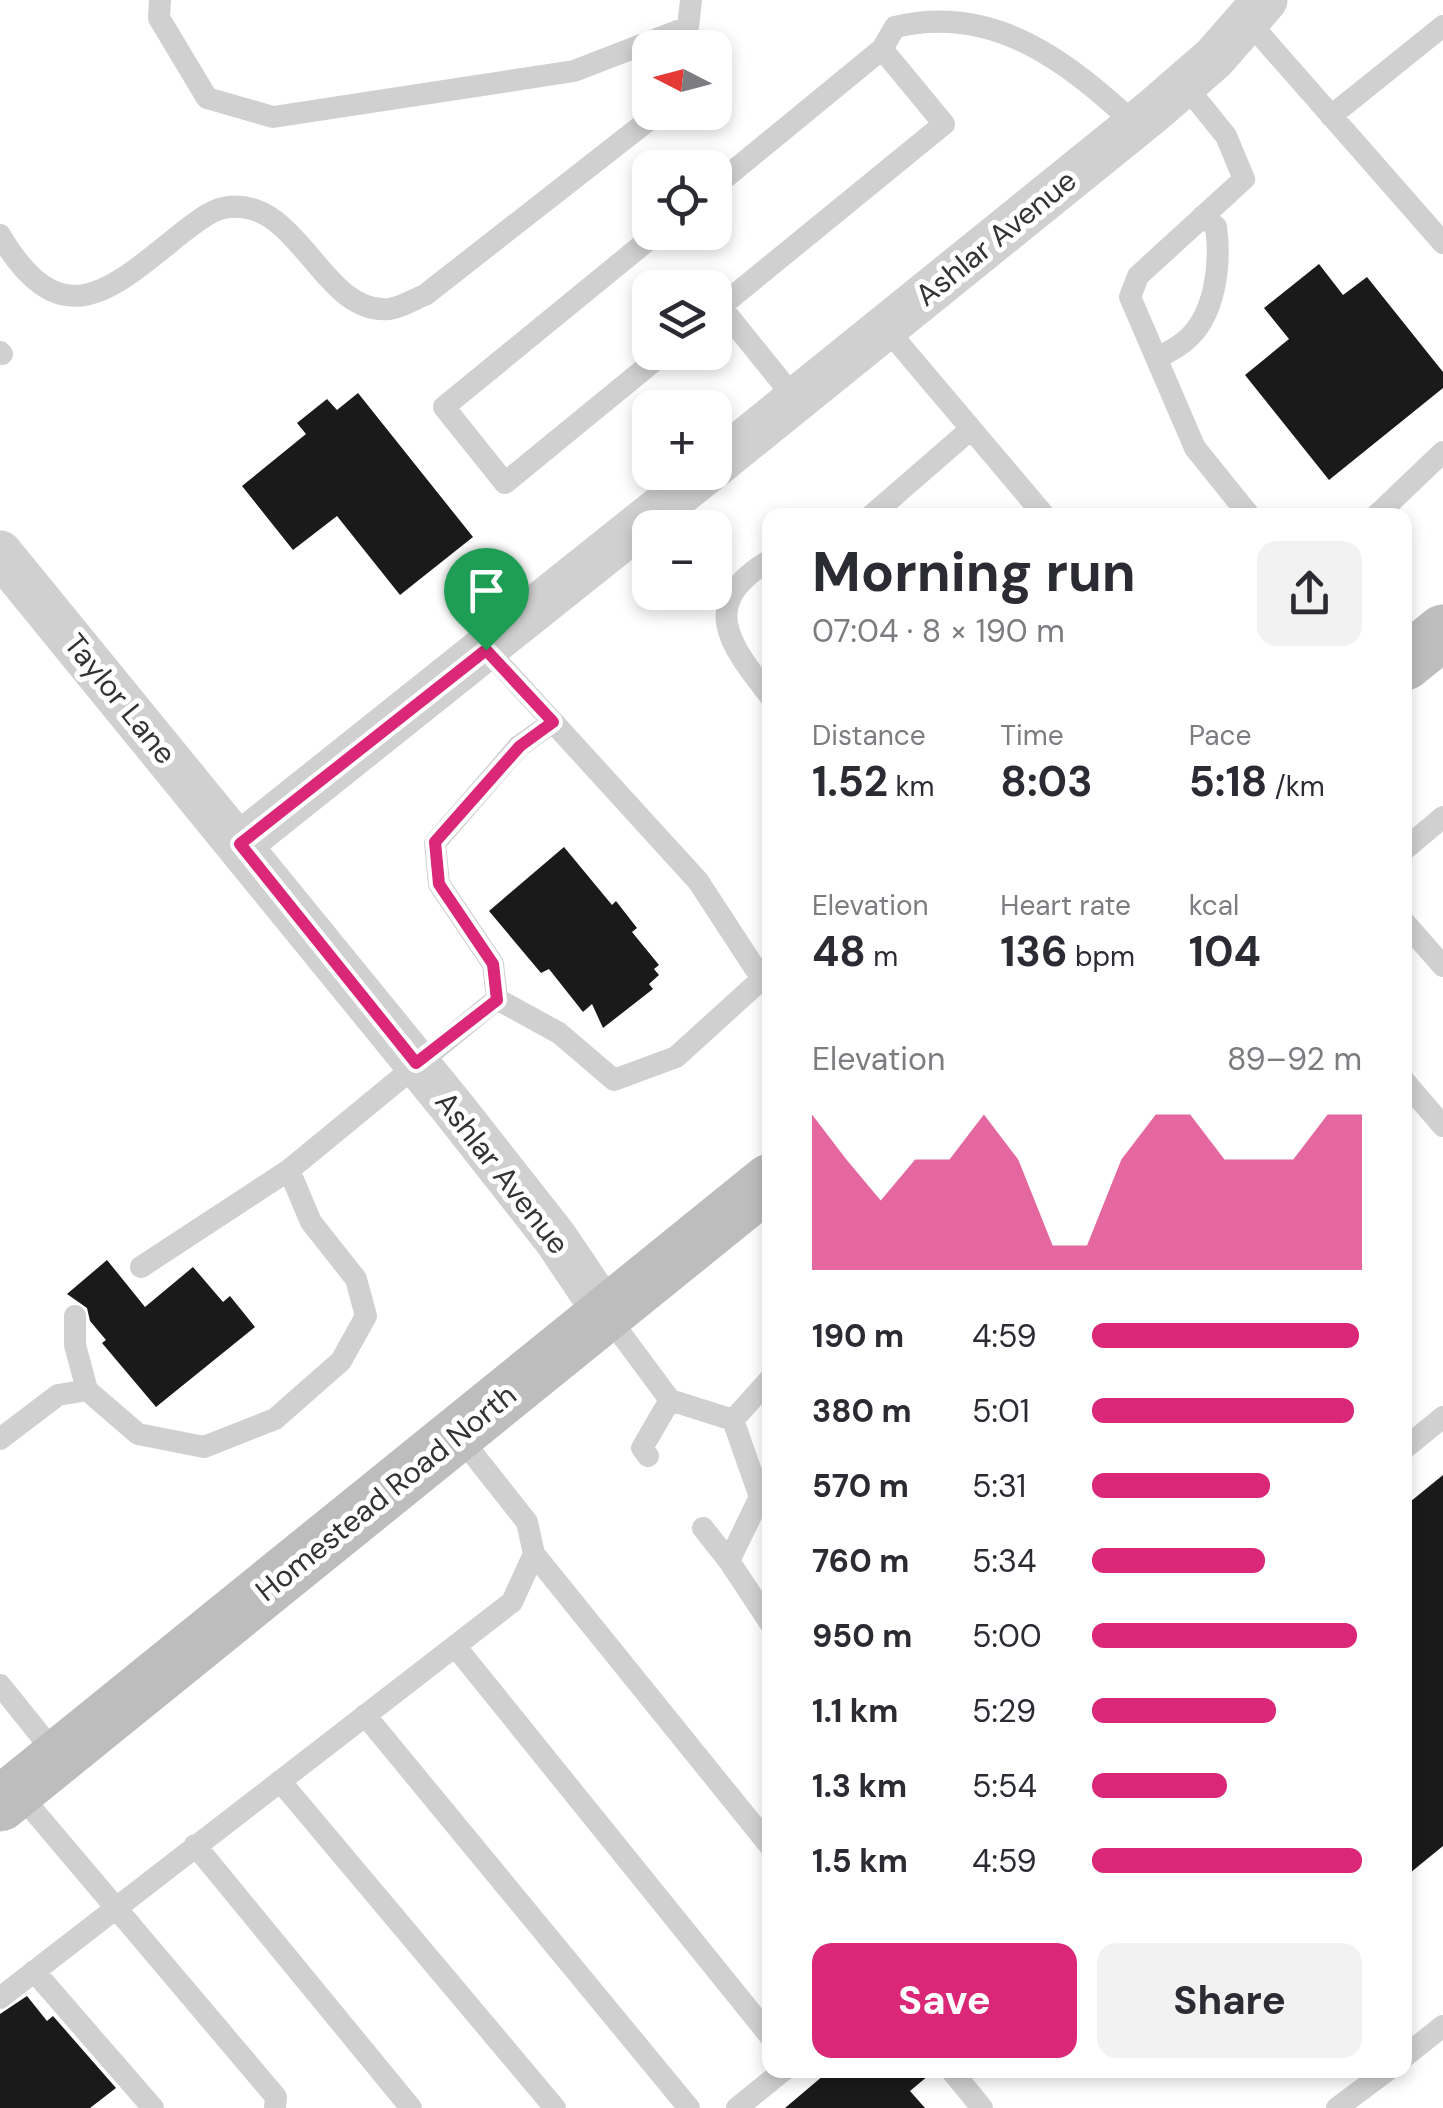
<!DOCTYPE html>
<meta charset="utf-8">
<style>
:root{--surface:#fff;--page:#f2f2f3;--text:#2b2b33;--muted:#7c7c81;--accent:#db2777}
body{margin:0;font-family:"DM Sans",sans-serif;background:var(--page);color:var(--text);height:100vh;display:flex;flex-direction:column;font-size:38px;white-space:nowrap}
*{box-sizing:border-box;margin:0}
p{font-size:32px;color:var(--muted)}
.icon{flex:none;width:55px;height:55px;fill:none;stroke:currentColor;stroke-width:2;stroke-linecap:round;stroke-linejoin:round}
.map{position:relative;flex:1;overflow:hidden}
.sheet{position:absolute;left:762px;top:508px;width:650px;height:1570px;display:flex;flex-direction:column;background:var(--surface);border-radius:20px;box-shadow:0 5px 15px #0003}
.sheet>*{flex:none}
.needle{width:65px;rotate:276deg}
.tools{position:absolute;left:632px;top:30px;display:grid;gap:20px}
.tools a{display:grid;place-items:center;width:100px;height:100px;border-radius:20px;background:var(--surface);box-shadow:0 5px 15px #0003;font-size:50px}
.pin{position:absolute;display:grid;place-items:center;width:85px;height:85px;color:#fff;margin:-102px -42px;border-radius:50% 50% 50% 0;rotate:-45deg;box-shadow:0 0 10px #0007}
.pin .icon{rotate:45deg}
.round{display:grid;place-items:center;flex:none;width:105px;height:105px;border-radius:20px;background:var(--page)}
.head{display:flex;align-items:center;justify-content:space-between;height:170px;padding:0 50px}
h1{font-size:55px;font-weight:700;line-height:75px}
.stats{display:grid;grid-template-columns:repeat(3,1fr);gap:15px;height:170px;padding:10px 50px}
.stats div{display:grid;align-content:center}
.stats b{font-size:42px;font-weight:700}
.stats small{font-size:28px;font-weight:400}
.stats p{font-size:28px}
.chart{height:280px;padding:20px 50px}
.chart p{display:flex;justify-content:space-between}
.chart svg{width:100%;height:180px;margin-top:10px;fill:var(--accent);opacity:.7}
.button{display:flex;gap:20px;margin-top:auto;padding:20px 50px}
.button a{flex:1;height:115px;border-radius:20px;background:var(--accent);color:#fff;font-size:40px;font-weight:700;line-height:115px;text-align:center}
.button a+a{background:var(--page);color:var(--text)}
ul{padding:0 50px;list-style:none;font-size:32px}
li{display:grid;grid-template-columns:160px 120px 1fr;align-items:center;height:75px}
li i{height:25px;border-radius:12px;background:var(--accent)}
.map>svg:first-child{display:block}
.building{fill:#1a1a1a}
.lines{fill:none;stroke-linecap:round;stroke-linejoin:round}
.service{stroke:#d0d0d0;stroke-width:22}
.minor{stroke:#d0d0d0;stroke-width:45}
.secondary{stroke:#bdbdbd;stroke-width:55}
.route-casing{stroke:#fff;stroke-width:20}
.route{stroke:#db2777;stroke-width:12}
.labels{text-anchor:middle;stroke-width:10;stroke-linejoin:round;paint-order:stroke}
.street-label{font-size:30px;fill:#333;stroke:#fff}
</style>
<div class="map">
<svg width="1443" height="2108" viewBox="0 0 1443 2108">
<rect width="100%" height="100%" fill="#fff"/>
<path class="building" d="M 1319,264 L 1343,295 L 1367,277 L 1443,372 L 1443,388 L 1329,480 L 1245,375 L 1289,339 L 1264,308 Z
M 358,393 L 473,537 L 400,595 L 337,516 L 293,550 L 242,486 L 306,434 L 297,423 L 327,399 L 337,410 Z
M 564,847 L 612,905 L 616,901 L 637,928 L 632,932 L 659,965 L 654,969 L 659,975 L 649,984 L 653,989 L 603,1028 L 592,1004 L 583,1012 L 549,969 L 541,973 L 489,911 Z
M 107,1260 L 145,1307 L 193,1267 L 223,1302 L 230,1296 L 255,1327 L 156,1407 L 102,1343 L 106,1340 L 90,1321 L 87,1308 L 67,1294 Z
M 1443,1475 L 1443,1846 L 1405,1877 L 1405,1506 Z
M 27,1996 L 47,2021 L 53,2016 L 116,2088 L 90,2108 L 0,2108 L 0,2014 Z
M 830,2070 L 935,2070 L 910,2091 L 925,2108 L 785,2108 Z"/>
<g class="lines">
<path class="service" d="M 160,0 L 159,18 L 207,98 L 273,117 L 574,71 L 688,27 L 691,0
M 1249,22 L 1443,243
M 882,49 L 895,27 C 994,3 1068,62 1136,125
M 1184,84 L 1226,136 L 1244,179 L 1138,276 L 1130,297 L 1195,448 L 1249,515
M 1331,116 L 1443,26
M 715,186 L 882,49 L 944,124 L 715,311
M 658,232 L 444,407 L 505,483 L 665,352
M 0,235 C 62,340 112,289 183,232 C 198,221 211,209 229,207 C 300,199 322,315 389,309 C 401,308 414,299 425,295 L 659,112
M 721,307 L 796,400
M 885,327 L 1044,515
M 0,352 L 2,354
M 1158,358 C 1166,353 1177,348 1185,341 C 1216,316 1221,262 1216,227 L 1203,216
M 872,515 L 971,429
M 1377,515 L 1443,452
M 770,560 C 697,603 729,644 770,696
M 487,650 L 553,722
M 553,722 L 698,881 L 762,979 L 676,1057 L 614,1080 L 559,1033 L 497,999 L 493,964 L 439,884 L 435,843 L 519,746 Z
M 1405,849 L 1443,817
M 1405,923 L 1443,966
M 1405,1082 L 1443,1126
M 141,1267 L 289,1170
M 607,1315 L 670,1400 L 733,1420 L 760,1497 L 729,1561 L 770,1623
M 75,1316 L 75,1345 L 87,1390
M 733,1420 L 770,1379
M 458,1435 L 527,1522 L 534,1554 L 770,1846
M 0,1439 L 58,1395 L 87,1390 L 138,1434 L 204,1447 L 275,1419 L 341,1361 L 366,1316 L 356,1279 L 311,1222 L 289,1170 L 497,999
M 1405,1448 L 1443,1417
M 648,1456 L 642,1448 L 670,1400
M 703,1528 L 729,1561
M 455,1646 L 770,2036
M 0,1685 L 58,1757
M 365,1715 L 689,2108
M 280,1781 L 555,2108
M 17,1791 L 276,2097 L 275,2108
M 195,1845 L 411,2108
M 34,1971 L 153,2108
M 0,1998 L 512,1602 L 534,1554
M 1405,2056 L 1443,2026
M 951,2070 L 982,2108
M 737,2108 L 784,2070
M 1337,2108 L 1388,2070"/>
<path class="minor" d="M 715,465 L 1153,111 L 1214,58 L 1265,0
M 0,553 L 453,1108 L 556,1239 L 607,1315
M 240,844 L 706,472"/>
<path class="secondary" d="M 1405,663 L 1443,632
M 0,1804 L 770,1181"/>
</g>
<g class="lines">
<g class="route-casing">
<path id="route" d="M 486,650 L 553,722 L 520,746 L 435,842 L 439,884 L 493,964 L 497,1000 L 416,1063 L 240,844 Z"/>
</g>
<use href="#route" class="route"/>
</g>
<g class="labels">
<g class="street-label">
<text transform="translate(996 238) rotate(-39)" y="10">Ashlar Avenue</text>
<text transform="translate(120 699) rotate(51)" y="10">Taylor Lane</text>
<text transform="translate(502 1173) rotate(52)" y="10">Ashlar Avenue</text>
<text transform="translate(386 1493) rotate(-39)" y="10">Homestead Road North</text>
</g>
</g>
</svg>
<div class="tools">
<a><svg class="needle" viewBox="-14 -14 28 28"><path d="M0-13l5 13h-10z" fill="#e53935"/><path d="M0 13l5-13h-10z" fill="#7c7c81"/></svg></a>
<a><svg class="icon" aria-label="locate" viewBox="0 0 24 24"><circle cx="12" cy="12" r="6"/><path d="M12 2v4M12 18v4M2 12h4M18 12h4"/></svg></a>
<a><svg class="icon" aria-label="layers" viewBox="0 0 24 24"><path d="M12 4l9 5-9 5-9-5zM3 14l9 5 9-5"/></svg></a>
<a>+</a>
<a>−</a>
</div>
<div class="pin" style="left:486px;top:650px;background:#1e9e55"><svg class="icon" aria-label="arrive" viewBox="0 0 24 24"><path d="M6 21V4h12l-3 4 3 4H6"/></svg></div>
<section class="sheet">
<div class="head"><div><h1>Morning run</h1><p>07:04 · 8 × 190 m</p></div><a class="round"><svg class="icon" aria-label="share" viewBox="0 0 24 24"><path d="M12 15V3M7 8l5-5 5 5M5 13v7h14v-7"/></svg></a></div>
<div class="stats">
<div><p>Distance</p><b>1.52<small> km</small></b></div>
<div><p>Time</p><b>8:03</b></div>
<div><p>Pace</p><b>5:18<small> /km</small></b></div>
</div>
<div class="stats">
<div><p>Elevation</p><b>48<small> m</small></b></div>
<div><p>Heart rate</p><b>136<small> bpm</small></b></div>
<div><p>kcal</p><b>104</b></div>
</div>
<div class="chart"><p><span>Elevation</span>89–92 m</p>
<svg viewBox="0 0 160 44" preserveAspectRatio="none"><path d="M0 44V6L10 17L20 27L30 17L40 17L50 6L60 17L70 38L80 38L90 17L100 6L110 6L120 17L130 17L140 17L150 6L160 6V44z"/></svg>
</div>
<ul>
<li><b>190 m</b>4:59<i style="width:99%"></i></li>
<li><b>380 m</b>5:01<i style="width:97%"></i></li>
<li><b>570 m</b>5:31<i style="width:66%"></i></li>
<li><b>760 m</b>5:34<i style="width:64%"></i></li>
<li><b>950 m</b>5:00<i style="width:98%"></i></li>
<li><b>1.1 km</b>5:29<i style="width:68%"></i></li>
<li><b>1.3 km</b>5:54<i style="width:50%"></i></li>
<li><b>1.5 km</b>4:59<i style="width:100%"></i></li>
</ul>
<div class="button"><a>Save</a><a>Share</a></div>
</section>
</div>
